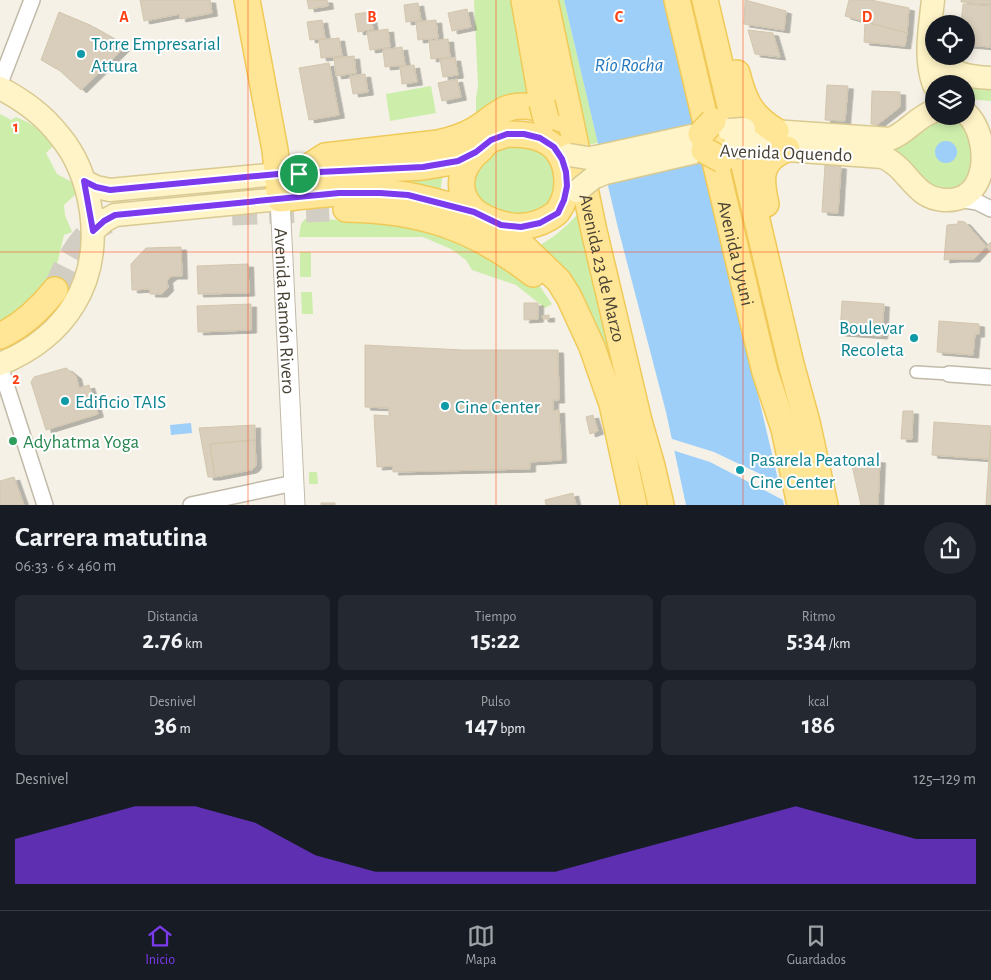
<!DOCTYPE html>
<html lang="es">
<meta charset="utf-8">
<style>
:root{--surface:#171b24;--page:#242831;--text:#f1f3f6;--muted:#9ea1a6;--line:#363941;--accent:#7c3aed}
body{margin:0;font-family:"Alegreya Sans",sans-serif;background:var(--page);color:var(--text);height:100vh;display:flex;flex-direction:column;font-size:19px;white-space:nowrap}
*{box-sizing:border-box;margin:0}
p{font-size:16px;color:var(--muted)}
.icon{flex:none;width:28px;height:28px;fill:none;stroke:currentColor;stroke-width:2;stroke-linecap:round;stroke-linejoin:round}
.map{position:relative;height:505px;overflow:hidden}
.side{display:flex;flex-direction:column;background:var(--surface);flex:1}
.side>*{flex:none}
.fabs{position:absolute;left:925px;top:15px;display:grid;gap:10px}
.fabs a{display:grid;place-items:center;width:50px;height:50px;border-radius:50%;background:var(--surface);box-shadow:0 2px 8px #0003;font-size:25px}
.pin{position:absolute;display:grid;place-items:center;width:42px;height:42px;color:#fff;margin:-21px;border:2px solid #fff;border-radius:50%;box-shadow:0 1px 5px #0007}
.round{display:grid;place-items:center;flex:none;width:52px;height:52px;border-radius:26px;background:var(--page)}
.overview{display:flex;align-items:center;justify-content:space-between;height:85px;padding:0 15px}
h1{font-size:28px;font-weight:700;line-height:38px}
.stats{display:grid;grid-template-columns:repeat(3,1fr);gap:8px;height:85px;padding:5px 15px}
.stats div{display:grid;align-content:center;border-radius:8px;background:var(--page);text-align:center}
.stats b{font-size:25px;font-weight:700}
.stats small{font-size:14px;font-weight:400}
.stats p{font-size:14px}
.chart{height:140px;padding:10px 15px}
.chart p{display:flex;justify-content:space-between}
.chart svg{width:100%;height:90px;margin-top:5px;fill:var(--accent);opacity:.7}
.tabs{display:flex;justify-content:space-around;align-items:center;height:70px;border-top:1px solid var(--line);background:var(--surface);font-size:14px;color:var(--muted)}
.tabs a{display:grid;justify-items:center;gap:2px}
.tabs .selected{color:var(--accent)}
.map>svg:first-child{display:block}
.green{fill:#cdedab}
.water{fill:#9dcff8}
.pier{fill:#f5f1e7}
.building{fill:#d8cebb;stroke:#d3c6ad;filter:url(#shadow)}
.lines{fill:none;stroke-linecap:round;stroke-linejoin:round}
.primary-tunnel{stroke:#d3cec3;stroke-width:25;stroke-dasharray:25 12;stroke-linecap:butt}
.pedestrian-casing{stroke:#c2baa8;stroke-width:14}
.minor-casing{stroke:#c2baa8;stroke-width:18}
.tertiary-casing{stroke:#c2baa8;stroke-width:21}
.secondary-casing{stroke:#d9ca92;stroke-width:25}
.primary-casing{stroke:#f0ca59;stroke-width:28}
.pedestrian{stroke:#fff;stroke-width:11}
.minor{stroke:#fff;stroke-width:15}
.tertiary{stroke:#fff;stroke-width:19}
.secondary{stroke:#fff4c7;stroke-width:22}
.primary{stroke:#ffe696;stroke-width:25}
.secondary-bridge-casing{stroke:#d9ca92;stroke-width:25;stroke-linecap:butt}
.primary-bridge-casing{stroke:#f0ca59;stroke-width:28;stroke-linecap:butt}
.secondary-bridge{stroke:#fff4c7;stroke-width:22}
.primary-bridge{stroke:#ffe696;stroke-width:25}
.route-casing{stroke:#fff;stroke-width:10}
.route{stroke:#7c3aed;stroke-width:6}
.grid{fill:none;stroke:#ff4114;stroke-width:1;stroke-opacity:0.55}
.culture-dot{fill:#0f9aa8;stroke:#fff;stroke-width:2}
.leisure-dot{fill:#2e9e5b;stroke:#fff;stroke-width:2}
.labels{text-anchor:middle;stroke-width:4;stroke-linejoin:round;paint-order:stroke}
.culture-label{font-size:19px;fill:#0d838f;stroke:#fff;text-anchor:start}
.street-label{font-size:19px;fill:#494235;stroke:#fff}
.leisure-label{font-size:19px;fill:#27864d;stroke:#fff;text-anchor:start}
.water-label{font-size:20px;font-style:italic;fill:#2277c1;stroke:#fff}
.grid-label{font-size:16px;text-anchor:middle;font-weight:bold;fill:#ff4114;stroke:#fff;stroke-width:4;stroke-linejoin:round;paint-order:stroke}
</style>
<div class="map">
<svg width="991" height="505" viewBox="0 0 991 505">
<defs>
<filter id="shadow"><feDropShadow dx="5.5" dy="3" stdDeviation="0" flood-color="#0004"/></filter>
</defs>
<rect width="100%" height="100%" fill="#f5f1e7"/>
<path class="green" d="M 474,0 L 517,0 L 535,101 L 476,120 L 476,97 L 478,86 Z
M 554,0 L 564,0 L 598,143 L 586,145 Z
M 966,85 L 991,86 L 991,101 L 966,99 Z
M 431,86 L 436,113 L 390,121 L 386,94 Z
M 0,114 L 11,120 L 16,117 C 32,123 43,132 53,146 L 46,153 L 57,174 L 72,182 L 76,194 L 64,205 L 65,215 L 72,232 L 64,235 L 57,265 L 49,283 L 0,327 Z
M 948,117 L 958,119 L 967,123 L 981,160 C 966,179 956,197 930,184 L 893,152 L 891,147 L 937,118 Z
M 512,144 C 541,151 544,150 558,179 L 547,208 L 524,216 L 492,211 L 473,193 L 473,171 L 486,154 Z
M 443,173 L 440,193 L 337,186 Z
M 578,214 L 628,426 L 535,248 C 552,239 565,228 578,214 Z
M 305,219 L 394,221 L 419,225 L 519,269 L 539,285 L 552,304 L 545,308 L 516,285 L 472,270 L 466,260 L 451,249 L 423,237 L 299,237 L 301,224 Z
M 300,252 L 311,252 L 311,277 L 300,277 Z
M 301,292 L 312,292 L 313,314 L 302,314 Z
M 309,472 L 317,472 L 318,484 L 309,484 Z"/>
<path class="water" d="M 564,0 L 665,0 L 784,505 L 686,505 L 666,412 L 618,228 Z
M935 152a11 11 0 1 1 22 0a11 11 0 1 1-22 0Z
M 191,423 L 192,433 L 171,435 L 170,425 Z"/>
<path class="pier" d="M 669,438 L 714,452 L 771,479 L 782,485 L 785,501 L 710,462 L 672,450 Z"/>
<path class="building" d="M 140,0 L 210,0 L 212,13 L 180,19 L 180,14 L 144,21 Z
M 307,0 L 327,0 L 328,6 L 309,9 Z
M 745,0 L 786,11 L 784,30 L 744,24 Z
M 849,0 L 871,0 L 909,8 L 907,33 L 845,16 Z
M 961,0 L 991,0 L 991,4 L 961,2 Z
M 418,3 L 421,20 L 406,22 L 404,5 Z
M 963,4 L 991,6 L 991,47 L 966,45 L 966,24 L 961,24 Z
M 467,9 L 471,27 L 452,31 L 448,13 Z
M 59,12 L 90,25 L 113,38 L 124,48 L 81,90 L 59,70 L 41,60 Z
M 370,12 L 373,29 L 358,32 L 355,14 Z
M 322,20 L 325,38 L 310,40 L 307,22 Z
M 436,20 L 438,38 L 418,40 L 416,22 Z
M 865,22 L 907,33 L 905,46 L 864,42 Z
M 388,29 L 390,47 L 370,50 L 367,32 Z
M 748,30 L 773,33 L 780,57 L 755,54 Z
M 339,38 L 342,56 L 321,58 L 319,40 Z
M 448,39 L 450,57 L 431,59 L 429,41 Z
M 402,47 L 405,65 L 385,67 L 383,50 Z
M 354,56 L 356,73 L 336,76 L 334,58 Z
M 455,58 L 458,75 L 443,77 L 440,59 Z
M 329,63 L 339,115 L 309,120 L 299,68 Z
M 414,65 L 417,82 L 402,84 L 400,67 Z
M 365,74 L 368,92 L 353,94 L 350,76 Z
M 457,79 L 461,97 L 442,101 L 438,83 Z
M 827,85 L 848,86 L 845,121 L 825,120 Z
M 872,91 L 900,92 L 900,107 L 877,125 L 871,124 Z
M 825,165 L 841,166 L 838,213 L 822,212 Z
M 958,221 L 965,222 L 986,246 L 974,259 L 954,259 L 944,260 L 947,225 L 958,224 Z
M 991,242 L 991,252 L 986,247 Z
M 181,247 L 182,276 L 172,276 L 167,280 L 168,288 L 162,294 L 150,294 L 150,289 L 132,290 L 131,264 L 146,248 Z
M 248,264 L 249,293 L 198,294 L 197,266 Z
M 842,301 L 884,304 L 882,336 L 840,333 Z
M 524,303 L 538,303 L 538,319 L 524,320 Z
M 251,304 L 251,330 L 198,332 L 197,306 Z
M 549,315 L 549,319 L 543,319 L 542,316 Z
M 939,321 L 979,324 L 979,334 L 975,334 L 973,355 L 937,352 Z
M 365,345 L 463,350 L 558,350 L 559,400 L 553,400 L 553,411 L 559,410 L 561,460 L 530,462 L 530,469 L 393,472 L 393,466 L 377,467 L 374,415 L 389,416 L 389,408 L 365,407 Z
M 66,368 L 76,376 L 79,388 L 89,385 L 98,414 L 46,430 L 31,382 L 34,377 Z
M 903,411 L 913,411 L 912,439 L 901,439 Z
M 593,415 L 598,431 L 590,434 L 586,417 Z
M 934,422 L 991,426 L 989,459 L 932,455 Z
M 255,425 L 255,440 L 210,444 L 215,477 L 208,477 L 199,428 Z
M 991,432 L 991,505 L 986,505 L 989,459 Z
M 255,440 L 256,465 L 254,468 L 251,470 L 215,477 L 210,444 Z
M 864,459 L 880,460 L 878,505 L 861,505 L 851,461 L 864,462 Z
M 14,477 L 24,505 L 0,505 L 0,481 Z
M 573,493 L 576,505 L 546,505 L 545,500 Z
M 321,503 L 335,503 L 335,505 L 321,505 Z"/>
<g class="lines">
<path class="primary-tunnel" d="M 232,213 L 329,209
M 55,290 C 67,264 79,233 108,221"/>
<g class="pedestrian-casing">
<path id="pedestrian" d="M 916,372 L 949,374"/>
</g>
<g class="minor-casing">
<path id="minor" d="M 0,83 L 32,0
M 958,199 L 977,202 L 991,209
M 0,366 L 45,505
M 949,374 L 991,377
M 191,505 L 294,483"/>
</g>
<g class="tertiary-casing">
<g id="tertiary">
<path id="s1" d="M 280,199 L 295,505"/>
</g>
</g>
<g class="secondary-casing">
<path id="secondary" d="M 933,0 C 930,28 924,58 934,85
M 936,56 C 949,74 970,77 991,78
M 0,88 C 23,100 43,114 59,135 C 77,156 87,184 91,211 C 101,283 66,337 0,364
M 757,130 L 890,139 C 907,133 916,117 934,111
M 747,147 L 883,157 C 909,168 913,198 944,200 C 991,203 991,136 966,113
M 588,158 L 601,156 L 701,134
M 593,178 L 605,173 L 704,150
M 84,181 L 96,187 L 110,190 L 278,174
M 93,231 L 104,221 L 115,215 L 280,199"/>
</g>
<g class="primary-casing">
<g id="primary">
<path d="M 247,0 L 275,150 L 280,199 C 322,194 365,189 407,195 C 429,199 452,206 474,212"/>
<path d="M 524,0 L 542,103"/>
<path id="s2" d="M 545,0 L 594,231 L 639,421 L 652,466 L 661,505"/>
<path id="s3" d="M 677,0 L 756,335 L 765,372 L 784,429 L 800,505"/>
<path d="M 705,0 L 791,364 L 807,422 L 825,505"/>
<path d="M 737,73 C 744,101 751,116 776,131"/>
<path d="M 507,134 C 523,134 541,135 554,147 C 570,163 571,193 558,211 C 556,214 552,216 549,218 C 527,231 503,228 480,215 C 473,211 469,206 465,199 C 456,179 465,162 481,149 C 484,145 488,141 492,139 C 497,137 502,136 507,134 Z"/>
<path d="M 299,173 L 325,156 L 438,143 C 451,140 462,137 474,130 C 485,124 495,114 506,109 C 524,102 545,108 561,119"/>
<path d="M 306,173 L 423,167 L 458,161 L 476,152"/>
<path d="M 766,204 C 760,178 759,160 787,149"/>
<path d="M 346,209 C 421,210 474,228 533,274"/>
<path d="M 501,225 L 559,281 L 569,297 L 592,347 L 612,404 L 634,505"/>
<path d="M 0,336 C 23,325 39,310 55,290"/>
</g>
</g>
<use href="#pedestrian" class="pedestrian"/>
<use href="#minor" class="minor"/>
<use href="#tertiary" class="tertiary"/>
<use href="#secondary" class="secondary"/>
<use href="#primary" class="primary"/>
<g class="secondary-bridge-casing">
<path id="secondary-bridge" d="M 729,130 L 744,129
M 733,147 L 747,147
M 569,155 L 588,158
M 577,191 L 593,178"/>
</g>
<g class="primary-bridge-casing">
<path id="primary-bridge" d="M 542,103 L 546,119
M 701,134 L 713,121
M 704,150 L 722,160"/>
</g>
<use href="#secondary-bridge" class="secondary-bridge"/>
<use href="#primary-bridge" class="primary-bridge"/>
</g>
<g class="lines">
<g class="route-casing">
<path id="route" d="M 507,134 L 524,134 L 540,138 L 554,147 L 562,159 L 566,172 L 567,186 L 564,200 L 558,213 L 540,223 L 521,227 L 501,225 L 474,212 L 408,195 L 380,193 L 339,193 L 115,215 L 104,221 L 93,231 L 84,181 L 96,187 L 110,190 L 278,174 L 423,167 L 458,161 L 476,152 L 491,140 Z"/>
</g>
<use href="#route" class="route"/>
</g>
<path class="grid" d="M 248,0 L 248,505M 496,0 L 496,505M 743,0 L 743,505M 0,252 L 991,252"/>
<g class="culture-dot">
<circle cx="81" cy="54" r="5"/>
<circle cx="914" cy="338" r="5"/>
<circle cx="65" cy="401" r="5"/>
<circle cx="445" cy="406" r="5"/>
<circle cx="740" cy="470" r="5"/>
</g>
<circle class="leisure-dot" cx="13" cy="441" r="5"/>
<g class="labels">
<g class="culture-label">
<text x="91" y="50">Torre Empresarial<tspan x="91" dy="22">Attura</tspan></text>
<text x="904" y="334" text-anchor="end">Boulevar<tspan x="904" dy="22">Recoleta</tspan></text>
<text x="75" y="408">Edificio TAIS</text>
<text x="455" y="413">Cine Center</text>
<text x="750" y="466">Pasarela Peatonal<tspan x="750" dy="22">Cine Center</tspan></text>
</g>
<g class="street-label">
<text transform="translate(786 152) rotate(2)" y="7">Avenida Oquendo</text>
<text dy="7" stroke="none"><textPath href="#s3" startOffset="260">Avenida Uyuni</textPath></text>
<text dy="7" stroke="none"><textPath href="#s2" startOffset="274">Avenida 23 de Marzo</textPath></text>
<text dy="7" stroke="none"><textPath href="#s1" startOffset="112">Avenida Ramón Rivero</textPath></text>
</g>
<g class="leisure-label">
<text x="23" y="448">Adyhatma Yoga</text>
</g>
<g class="water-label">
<text x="629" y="71">Río Rocha</text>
</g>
</g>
<g class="grid-label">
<text x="124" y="22">A</text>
<text x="372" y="22">B</text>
<text x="619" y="22">C</text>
<text x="867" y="22">D</text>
<text x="16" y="132">1</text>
<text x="16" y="384">2</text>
</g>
</svg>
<div class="fabs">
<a><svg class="icon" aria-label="locate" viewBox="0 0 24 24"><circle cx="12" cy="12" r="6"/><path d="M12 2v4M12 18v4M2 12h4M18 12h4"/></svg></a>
<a><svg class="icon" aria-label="layers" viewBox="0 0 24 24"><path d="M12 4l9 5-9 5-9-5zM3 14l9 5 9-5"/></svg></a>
</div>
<div class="pin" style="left:299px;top:174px;background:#1e9e55"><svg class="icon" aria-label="arrive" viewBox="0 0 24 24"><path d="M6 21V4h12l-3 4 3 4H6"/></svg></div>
</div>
<section class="side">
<div class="overview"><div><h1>Carrera matutina</h1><p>06:33 · 6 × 460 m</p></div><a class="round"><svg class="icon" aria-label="share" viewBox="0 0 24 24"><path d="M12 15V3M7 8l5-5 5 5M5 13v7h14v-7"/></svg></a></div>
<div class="stats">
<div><p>Distancia</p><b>2.76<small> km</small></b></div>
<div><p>Tiempo</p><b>15:22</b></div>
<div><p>Ritmo</p><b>5:34<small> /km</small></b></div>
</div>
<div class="stats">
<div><p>Desnivel</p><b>36<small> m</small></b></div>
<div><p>Pulso</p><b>147<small> bpm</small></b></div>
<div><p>kcal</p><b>186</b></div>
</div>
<div class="chart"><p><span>Desnivel</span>125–129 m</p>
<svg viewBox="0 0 160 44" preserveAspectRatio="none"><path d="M0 44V22L10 14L20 6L30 6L40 14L50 30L60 38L70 38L80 38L90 38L100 30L110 22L120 14L130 6L140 14L150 22L160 22V44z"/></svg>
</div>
</section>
<nav class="tabs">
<a class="selected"><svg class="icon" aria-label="home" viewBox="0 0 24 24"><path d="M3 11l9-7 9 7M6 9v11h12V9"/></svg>Inicio</a>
<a><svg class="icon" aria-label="map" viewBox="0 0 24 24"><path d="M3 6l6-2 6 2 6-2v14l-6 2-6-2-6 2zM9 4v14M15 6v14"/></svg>Mapa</a>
<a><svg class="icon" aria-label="saved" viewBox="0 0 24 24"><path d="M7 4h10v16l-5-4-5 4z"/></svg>Guardados</a>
</nav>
